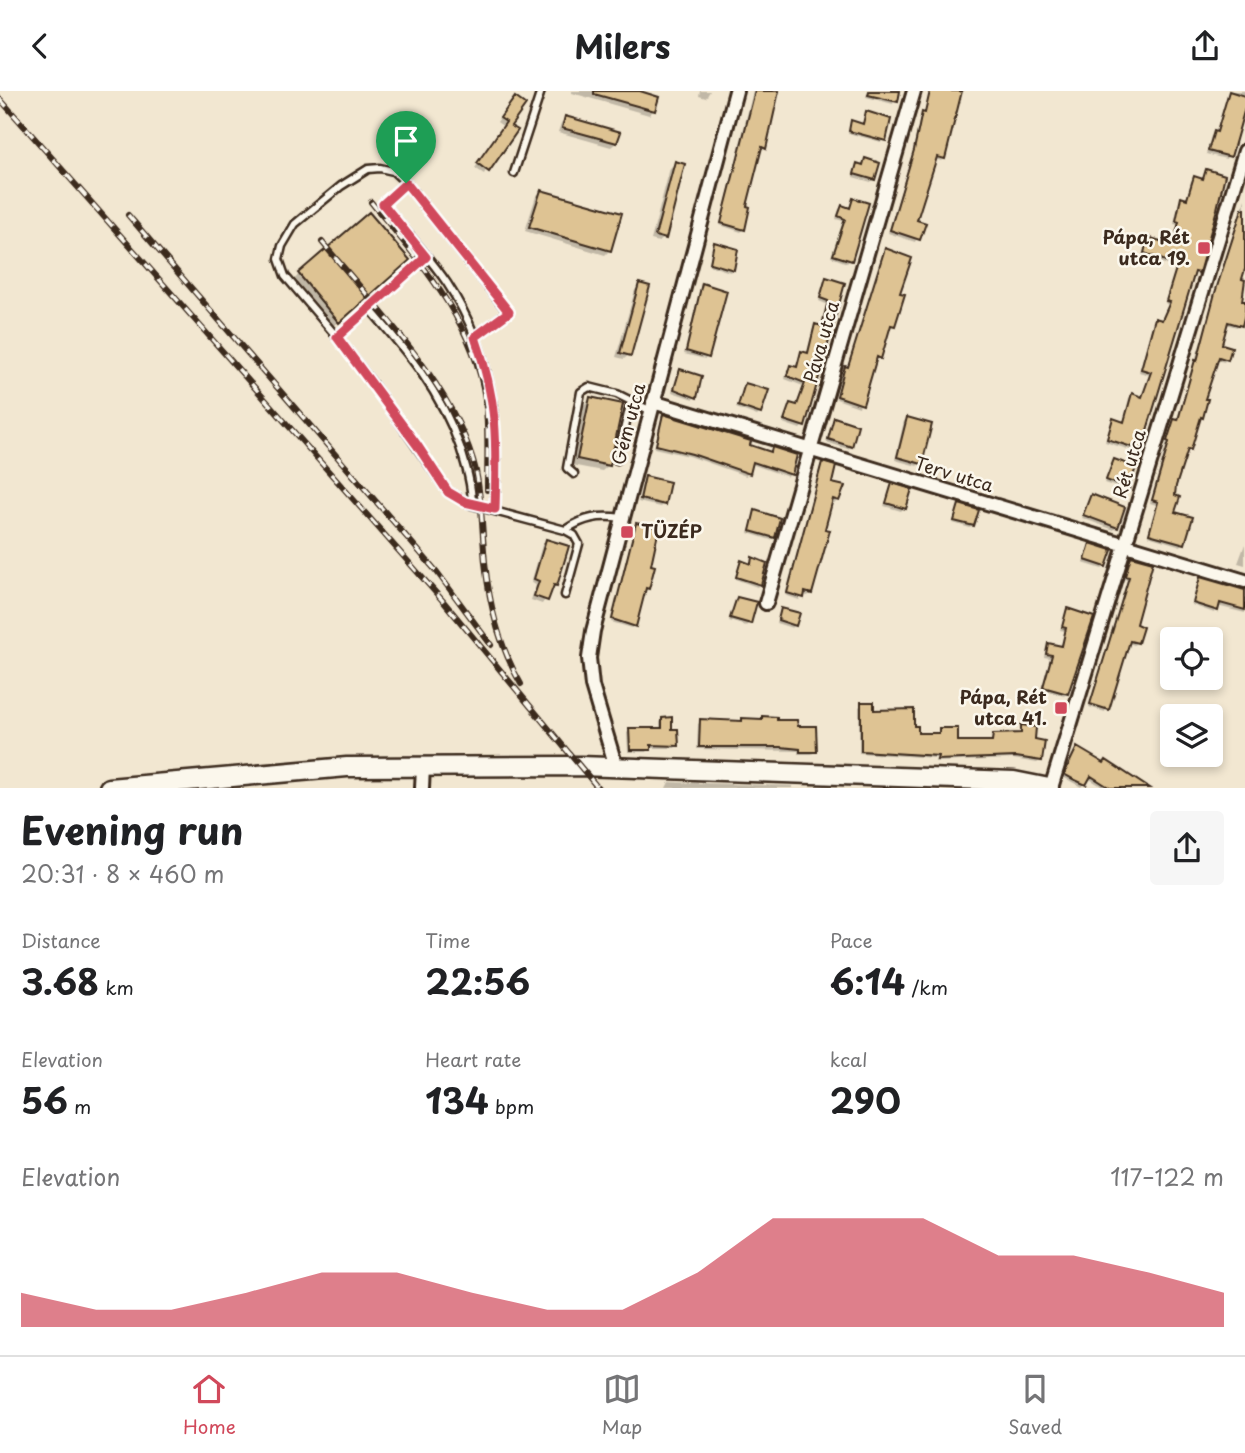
<!DOCTYPE html>
<meta charset="utf-8">
<style>
:root{--surface:#fff;--page:#f6f6f6;--text:#202124;--muted:#757577;--line:#e0e0e0;--accent:#d1495b}
body{margin:0;font-family:"Playpen Sans",sans-serif;background:var(--page);color:var(--text);height:100vh;display:flex;flex-direction:column;font-size:26px;white-space:nowrap}
*{box-sizing:border-box;margin:0}
p{font-size:23px;color:var(--muted)}
.icon{flex:none;width:38px;height:38px;fill:none;stroke:currentColor;stroke-width:2;stroke-linecap:round;stroke-linejoin:round}
.map{position:relative;height:697px;overflow:hidden}
.panel{display:flex;flex-direction:column;background:var(--surface);flex:1}
.panel>*{flex:none}
.tools{position:absolute;left:1160px;top:536px;display:grid;gap:14px}
.tools a{display:grid;place-items:center;width:63px;height:63px;border-radius:7px;background:var(--surface);box-shadow:0 4px 10px #0003;font-size:35px}
.pin{position:absolute;display:grid;place-items:center;width:60px;height:60px;color:#fff;margin:-72px -30px;border-radius:50% 50% 50% 0;rotate:-45deg;box-shadow:0 0 7px #0007}
.pin .icon{rotate:45deg}
.round{display:grid;place-items:center;flex:none;width:74px;height:74px;border-radius:7px;background:var(--page)}
.headline{display:flex;align-items:center;justify-content:space-between;height:119px;padding:0 21px}
h1{font-size:38px;font-weight:700;line-height:52px}
.stats{display:grid;grid-template-columns:repeat(3,1fr);gap:10px;height:119px;padding:7px 21px}
.stats div{display:grid;align-content:center}
.stats b{font-size:35px;font-weight:700}
.stats small{font-size:19px;font-weight:400}
.stats p{font-size:19px}
.chart{height:196px;padding:14px 21px}
.chart p{display:flex;justify-content:space-between}
.chart svg{width:100%;height:126px;margin-top:7px;fill:var(--accent);opacity:.7}
header{display:flex;justify-content:space-between;align-items:center;height:91px;padding:0 21px;background:var(--surface);font-size:32px;font-weight:700}
.tab-bar{display:flex;justify-content:space-around;align-items:center;height:98px;border-top:2px solid var(--line);background:var(--surface);font-size:19px;color:var(--muted)}
.tab-bar a{display:grid;justify-items:center;gap:4px}
.tab-bar .current{color:var(--accent)}
.map>svg:first-child{display:block}
.shadow{fill:#0003}
.building{fill:#dec393;stroke:#3b2a1e;stroke-width:2}
.lines{fill:none;stroke-linecap:round;stroke-linejoin:round}
.service-casing{stroke:#3b2a1e;stroke-width:11}
.minor-casing{stroke:#3b2a1e;stroke-width:18}
.secondary-casing{stroke:#3b2a1e;stroke-width:23}
.service{stroke:#fbf7ec;stroke-width:6}
.minor{stroke:#fbf7ec;stroke-width:12}
.secondary{stroke:#fbf7ec;stroke-width:18}
.rail-casing{stroke:#3b2a1e;stroke-width:6}
.rail{stroke:#fbf7ec;stroke-width:3.5;stroke-dasharray:10;stroke-linecap:butt}
.route-casing{stroke:#fff;stroke-width:14}
.route{stroke:#d1495b;stroke-width:9}
.poi-dot{fill:#d1495b;stroke:#fbf7ec;stroke-width:2.5}
.labels{text-anchor:middle;stroke-width:5;stroke-linejoin:round;paint-order:stroke}
.poi-label{font-size:18px;font-weight:bold;fill:#3b2a1e;stroke:#fbf7ec;text-anchor:end}
.street-label{font-size:18px;fill:#3b2a1e;stroke:#fbf7ec}
</style>
<header><svg class="icon" aria-label="back" viewBox="0 0 24 24"><path d="M15 5l-7 7 7 7"/></svg>Milers<svg class="icon" aria-label="share" viewBox="0 0 24 24"><path d="M12 15V3M7 8l5-5 5 5M5 13v7h14v-7"/></svg></header>
<div class="map">
<svg width="1245" height="697" viewBox="0 0 1245 697">
<rect width="100%" height="100%" fill="#f2e7d1"/>
<filter id="ink" filterUnits="userSpaceOnUse"><feTurbulence type="fractalNoise" baseFrequency=".0143" numOctaves="2"/><feDisplacementMap in="SourceGraphic" scale="14" xChannelSelector="R" yChannelSelector="G"/><feConvolveMatrix kernelMatrix="1 2 1 2 8 2 1 2 1" color-interpolation-filters="sRGB"/></filter>
<g filter="url(#ink)">
<path class="shadow" d="M 572,0 L 633,0 L 654,19 L 649,24 L 572,2 Z
M 700,0 L 710,0 L 706,7 L 699,5 Z
M 753,0 L 777,0 L 764,57 L 759,59 L 745,116 L 744,138 L 741,141 L 720,134 Z
M 868,0 L 898,0 L 893,13 L 866,6 Z
M 930,0 L 953,0 L 943,67 L 941,70 L 935,68 L 915,130 L 923,133 L 915,151 L 888,142 L 912,63 L 920,26 L 924,24 Z
M 1232,0 L 1245,0 L 1245,13 L 1226,68 L 1206,63 L 1211,45 L 1216,42 L 1227,5 Z
M 511,12 L 509,35 L 484,83 L 475,77 L 504,36 L 497,31 Z
M 866,22 L 884,49 L 881,51 L 848,42 L 852,31 L 862,34 Z
M 566,27 L 616,52 L 611,56 L 558,41 L 561,32 Z
M 865,69 L 873,88 L 871,91 L 853,86 L 855,77 L 858,74 L 861,75 Z
M 675,72 L 664,147 L 659,151 L 651,149 L 670,77 Z
M 1206,80 L 1197,181 L 1192,183 L 1139,358 L 1137,361 L 1105,351 L 1111,332 L 1114,329 L 1123,332 L 1129,307 L 1132,304 L 1141,307 L 1149,284 L 1139,281 L 1153,231 L 1156,229 L 1161,231 L 1168,214 L 1165,212 L 1176,177 L 1142,165 L 1149,148 L 1171,156 L 1178,134 L 1174,133 L 1179,111 L 1181,108 L 1186,110 L 1191,90 L 1194,87 L 1202,89 Z
M 541,101 L 610,159 L 605,164 L 525,140 L 536,105 Z
M 1245,108 L 1245,173 L 1240,189 L 1245,191 L 1240,211 L 1245,212 L 1245,215 L 1237,236 L 1225,233 L 1220,254 L 1226,268 L 1224,271 L 1216,269 L 1203,309 L 1202,326 L 1198,330 L 1190,358 L 1185,360 L 1172,405 L 1172,422 L 1183,452 L 1181,455 L 1148,445 L 1156,414 L 1150,412 L 1172,333 L 1176,331 Z
M 854,109 L 850,169 L 847,172 L 831,166 L 843,130 L 836,128 L 839,118 L 842,116 L 849,118 Z
M 715,153 L 732,178 L 730,181 L 708,174 Z
M 885,159 L 893,234 L 889,236 L 879,267 L 874,269 L 859,316 L 836,308 L 843,280 L 847,277 Z
M 403,174 L 333,235 L 295,188 L 299,183 Z
M 827,188 L 843,194 L 803,335 L 800,338 L 783,332 L 788,317 L 791,314 L 796,316 L 803,295 L 785,288 L 787,278 L 790,276 L 795,277 L 799,265 L 802,262 L 806,264 L 813,238 L 816,235 L 820,236 L 826,213 L 819,210 Z
M 640,194 L 629,264 L 624,268 L 616,266 L 635,199 Z
M 703,194 L 708,266 L 705,268 L 684,263 L 700,197 Z
M 680,280 L 695,306 L 693,308 L 672,301 Z
M 745,294 L 760,322 L 757,325 L 736,317 Z
M 590,308 L 609,374 L 602,380 L 571,374 L 584,314 Z
M 664,325 L 769,362 L 773,358 L 790,383 L 788,386 L 751,373 L 746,385 L 689,365 L 654,357 L 661,328 Z
M 835,328 L 851,355 L 848,358 L 826,351 Z
M 907,328 L 930,335 L 920,373 L 917,375 L 895,369 L 904,330 Z
M 1114,370 L 1128,397 L 1125,399 L 1104,392 Z
M 822,373 L 838,409 L 835,412 L 831,411 L 810,502 L 808,505 L 803,504 L 799,509 L 785,504 L 820,376 Z
M 645,387 L 663,413 L 660,416 L 638,411 L 643,390 Z
M 892,394 L 904,417 L 901,420 L 884,415 Z
M 1091,405 L 1116,436 L 1114,439 L 1082,427 Z
M 960,415 L 973,434 L 970,437 L 953,432 Z
M 756,421 L 774,446 L 771,449 L 748,442 Z
M 637,434 L 649,475 L 647,497 L 632,537 L 611,531 L 634,437 Z
M 546,450 L 567,456 L 555,494 L 542,513 L 531,509 L 536,494 L 531,492 L 542,454 Z
M 1245,453 L 1245,474 L 1238,472 Z
M 1090,454 L 1105,476 L 1102,478 L 1083,472 Z
M 1132,467 L 1136,551 L 1134,554 L 1128,552 L 1105,621 L 1089,616 L 1127,489 L 1124,488 Z
M 753,468 L 760,493 L 757,496 L 735,488 L 739,474 L 742,471 L 749,474 Z
M 1201,488 L 1245,500 L 1245,522 L 1217,515 L 1214,522 L 1192,514 Z
M 737,508 L 749,532 L 746,535 L 729,530 Z
M 781,519 L 795,534 L 792,537 L 776,532 Z
M 1068,519 L 1067,602 L 1064,605 L 1041,599 L 1050,567 L 1044,566 L 1046,556 L 1049,554 L 1060,556 L 1065,540 L 1060,539 Z
M 862,613 L 872,621 L 912,637 L 917,644 L 937,644 L 940,639 L 956,651 L 991,652 L 994,645 L 1019,644 L 1022,636 L 1034,650 L 1040,669 L 1037,672 L 1013,668 L 935,671 L 936,667 L 859,662 L 859,616 Z
M 662,629 L 677,654 L 675,657 L 650,657 L 647,661 L 628,661 L 627,642 L 630,639 L 660,639 L 660,631 Z
M 742,629 L 775,631 L 796,637 L 815,660 L 812,663 L 798,663 L 798,660 L 697,658 L 698,633 L 701,630 L 740,631 Z
M 1077,658 L 1104,674 L 1106,671 L 1146,697 L 1104,697 L 1088,687 L 1081,696 L 1063,686 Z
M 669,691 L 792,695 L 792,697 L 666,697 Z"/>
<path class="building" d="M 594,0 L 640,0 L 659,6 L 655,20 L 594,3 Z
M 755,0 L 779,0 L 766,58 L 762,56 L 747,115 L 750,116 L 745,139 L 721,132 Z
M 869,0 L 900,0 L 898,11 L 868,4 Z
M 930,0 L 962,0 L 945,68 L 937,66 L 917,129 L 926,132 L 920,149 L 890,139 L 914,59 L 922,21 L 925,22 Z
M 1229,0 L 1245,5 L 1245,17 L 1231,66 L 1208,60 L 1214,40 L 1217,41 Z
M 515,6 L 526,14 L 511,35 L 518,39 L 489,81 L 477,72 L 506,31 L 500,27 Z
M 866,20 L 891,28 L 886,50 L 849,40 L 851,29 L 863,33 Z
M 565,25 L 621,41 L 617,52 L 562,37 Z
M 865,67 L 880,72 L 875,89 L 854,83 L 857,72 L 863,74 Z
M 675,70 L 685,73 L 666,148 L 655,145 Z
M 1206,78 L 1225,84 L 1217,118 L 1199,182 L 1195,181 L 1141,359 L 1107,348 L 1113,327 L 1124,331 L 1132,302 L 1142,306 L 1151,281 L 1141,278 L 1155,227 L 1162,229 L 1170,211 L 1166,210 L 1177,174 L 1144,162 L 1148,146 L 1173,154 L 1179,131 L 1176,130 L 1181,106 L 1187,108 L 1194,85 L 1203,88 Z
M 541,99 L 622,122 L 611,160 L 529,136 Z
M 853,107 L 869,112 L 852,170 L 833,164 L 845,128 L 838,125 L 842,114 L 850,117 Z
M 1242,118 L 1245,118 L 1245,178 L 1242,188 L 1245,189 L 1242,210 L 1245,210 L 1245,222 L 1242,235 L 1228,231 L 1222,253 L 1232,256 L 1228,269 L 1219,266 L 1205,308 L 1208,308 L 1203,327 L 1201,326 L 1191,359 L 1188,358 L 1176,395 L 1175,404 L 1180,406 L 1175,421 L 1193,426 L 1185,453 L 1149,443 L 1158,411 L 1152,409 L 1169,351 L 1167,350 L 1174,328 L 1178,329 L 1195,269 L 1197,270 L 1215,202 Z
M 369,121 L 410,169 L 339,232 L 298,182 Z
M 714,151 L 738,158 L 734,179 L 710,172 Z
M 885,157 L 912,167 L 900,202 L 905,203 L 895,235 L 891,234 L 881,268 L 877,266 L 863,314 L 837,305 L 845,275 L 848,276 Z
M 826,186 L 845,192 L 805,336 L 784,329 L 790,312 L 797,314 L 805,292 L 787,285 L 790,274 L 797,276 L 801,260 L 808,262 L 815,233 L 822,235 L 828,210 L 820,207 Z
M 639,192 L 650,195 L 631,265 L 620,262 Z
M 702,192 L 727,200 L 709,267 L 686,260 Z
M 680,278 L 702,285 L 697,307 L 674,298 Z
M 745,292 L 769,299 L 761,323 L 738,315 Z
M 590,306 L 623,313 L 610,375 L 577,368 Z
M 663,323 L 751,350 L 750,354 L 771,361 L 772,356 L 797,364 L 792,384 L 753,371 L 750,383 L 692,363 L 656,354 Z
M 834,326 L 858,334 L 852,356 L 828,348 Z
M 907,326 L 932,333 L 922,373 L 897,366 Z
M 1114,368 L 1136,376 L 1129,398 L 1106,389 Z
M 822,371 L 836,375 L 832,392 L 845,395 L 839,410 L 833,408 L 825,438 L 830,439 L 812,503 L 805,501 L 804,507 L 787,502 Z
M 645,385 L 670,391 L 665,414 L 640,408 Z
M 892,392 L 912,398 L 906,418 L 886,412 Z
M 1091,403 L 1125,416 L 1118,437 L 1083,424 Z
M 959,413 L 979,419 L 974,435 L 954,430 Z
M 755,419 L 780,427 L 775,447 L 750,440 Z
M 636,432 L 659,437 L 651,474 L 655,475 L 649,498 L 646,497 L 636,536 L 612,528 Z
M 546,448 L 569,455 L 557,495 L 554,494 L 548,510 L 534,505 L 539,490 L 534,488 Z
M 1090,452 L 1112,459 L 1106,476 L 1085,469 Z
M 1131,465 L 1153,471 L 1136,533 L 1143,536 L 1138,552 L 1130,550 L 1109,619 L 1090,613 L 1129,486 L 1125,485 Z
M 752,466 L 767,472 L 761,494 L 736,486 L 741,469 L 751,473 Z
M 1200,486 L 1245,499 L 1245,519 L 1220,512 L 1218,520 L 1193,512 Z
M 737,506 L 757,511 L 751,533 L 730,527 Z
M 781,517 L 800,522 L 796,535 L 778,529 Z
M 1067,517 L 1094,526 L 1068,603 L 1043,596 L 1052,564 L 1046,563 L 1048,552 L 1062,555 L 1066,537 L 1062,536 Z
M 861,611 L 874,611 L 874,619 L 914,618 L 914,635 L 918,635 L 918,642 L 939,642 L 939,637 L 958,637 L 958,650 L 992,650 L 993,643 L 1021,642 L 1021,634 L 1036,636 L 1035,648 L 1045,650 L 1042,670 L 1016,666 L 937,669 L 938,665 L 861,660 Z
M 762,625 L 777,626 L 777,629 L 797,629 L 798,635 L 816,635 L 817,661 L 800,661 L 800,658 L 781,656 L 699,656 L 700,628 L 742,630 L 742,627 L 762,628 Z
M 672,626 L 672,638 L 678,638 L 679,655 L 651,654 L 651,659 L 630,659 L 629,637 L 662,637 L 662,627 Z
M 1077,656 L 1104,672 L 1106,669 L 1149,697 L 1110,697 L 1091,685 L 1086,694 L 1073,688 L 1064,683 Z"/>
<g class="lines">
<g class="service-casing">
<path id="service" d="M 514,82 L 541,0
M 406,92 L 383,113 C 404,139 428,164 447,192 C 496,267 498,333 495,418
M 369,217 C 408,262 440,299 460,356 C 466,375 472,394 472,414
M 337,246 L 426,166
M 475,246 L 508,221 L 406,92 L 393,80 L 380,77 L 368,78 L 341,95 L 295,133 L 282,155 L 279,168 L 285,185 L 337,246 L 370,289 L 448,401 L 472,414 L 565,439 C 585,426 599,424 622,427
M 617,369 L 631,310
M 574,383 L 567,377 L 581,301 L 589,296 L 617,303 L 651,320
M 565,504 L 579,453 L 574,444 L 565,439"/>
</g>
<g class="minor-casing">
<path id="minor" d="M 653,311 L 1245,490
M 766,512 L 914,0
M 616,676 L 592,595 L 589,567 L 593,540 L 736,0
M 422,697 L 423,676
M 1051,697 L 1245,60"/>
</g>
<g class="secondary-casing">
<path id="secondary" d="M 109,697 L 347,676 L 580,675 L 1014,690 L 1049,697"/>
</g>
<use href="#service" class="service"/>
<use href="#minor" class="minor"/>
<use href="#secondary" class="secondary"/>
<g class="rail-casing">
<path id="rail" d="M 0,8 L 443,510 L 598,697
M 371,111 C 418,169 474,230 485,308 C 489,338 487,368 487,399
M 128,124 L 437,481 L 491,554
M 322,151 C 375,215 457,298 476,380 C 482,409 482,441 485,471 C 489,512 500,557 521,593"/>
</g>
<use href="#rail" class="rail"/>
</g>
</g>
<g class="lines" filter="url(#ink)">
<g class="route-casing">
<path id="route" d="M 406,92 L 509,221 L 475,246 C 498,310 497,352 495,418 L 465,411 L 448,401 L 417,354 L 337,246 L 426,166 L 383,113 Z"/>
</g>
<use href="#route" class="route"/>
</g>
<g class="poi-dot">
<rect x="1197" y="150" width="14" height="14" rx="3.5"/>
<rect x="620" y="434" width="14" height="14" rx="3.5"/>
<rect x="1054" y="610" width="14" height="14" rx="3.5"/>
</g>
<g class="labels">
<g class="poi-label">
<text x="1190" y="153">Pápa, Rét<tspan x="1190" dy="21">utca 19.</tspan></text>
<text x="641" y="447" text-anchor="start">TÜZÉP</text>
<text x="1047" y="613">Pápa, Rét<tspan x="1047" dy="21">utca 41.</tspan></text>
</g>
<g class="street-label">
<text transform="translate(822 251) rotate(-74)" y="6">Páva utca</text>
<text transform="translate(629 333) rotate(-75)" y="6">Gém utca</text>
<text transform="translate(1130 373) rotate(-73)" y="6">Rét utca</text>
<text transform="translate(954 384) rotate(17)" y="6">Terv utca</text>
</g>
</g>
</svg>
<div class="tools">
<a><svg class="icon" aria-label="locate" viewBox="0 0 24 24"><circle cx="12" cy="12" r="6"/><path d="M12 2v4M12 18v4M2 12h4M18 12h4"/></svg></a>
<a><svg class="icon" aria-label="layers" viewBox="0 0 24 24"><path d="M12 4l9 5-9 5-9-5zM3 14l9 5 9-5"/></svg></a>
</div>
<div class="pin" style="left:406px;top:92px;background:#1e9e55"><svg class="icon" aria-label="arrive" viewBox="0 0 24 24"><path d="M6 21V4h12l-3 4 3 4H6"/></svg></div>
</div>
<section class="panel">
<div class="headline"><div><h1>Evening run</h1><p>20:31 · 8 × 460 m</p></div><a class="round"><svg class="icon" aria-label="share" viewBox="0 0 24 24"><path d="M12 15V3M7 8l5-5 5 5M5 13v7h14v-7"/></svg></a></div>
<div class="stats">
<div><p>Distance</p><b>3.68<small> km</small></b></div>
<div><p>Time</p><b>22:56</b></div>
<div><p>Pace</p><b>6:14<small> /km</small></b></div>
</div>
<div class="stats">
<div><p>Elevation</p><b>56<small> m</small></b></div>
<div><p>Heart rate</p><b>134<small> bpm</small></b></div>
<div><p>kcal</p><b>290</b></div>
</div>
<div class="chart"><p><span>Elevation</span>117–122 m</p>
<svg viewBox="0 0 160 44" preserveAspectRatio="none"><path d="M0 44V32L10 38L20 38L30 32L40 25L50 25L60 32L70 38L80 38L90 25L100 6L110 6L120 6L130 19L140 19L150 25L160 32V44z"/></svg>
</div>
</section>
<nav class="tab-bar">
<a class="current"><svg class="icon" aria-label="home" viewBox="0 0 24 24"><path d="M3 11l9-7 9 7M6 9v11h12V9"/></svg>Home</a>
<a><svg class="icon" aria-label="map" viewBox="0 0 24 24"><path d="M3 6l6-2 6 2 6-2v14l-6 2-6-2-6 2zM9 4v14M15 6v14"/></svg>Map</a>
<a><svg class="icon" aria-label="saved" viewBox="0 0 24 24"><path d="M7 4h10v16l-5-4-5 4z"/></svg>Saved</a>
</nav>
